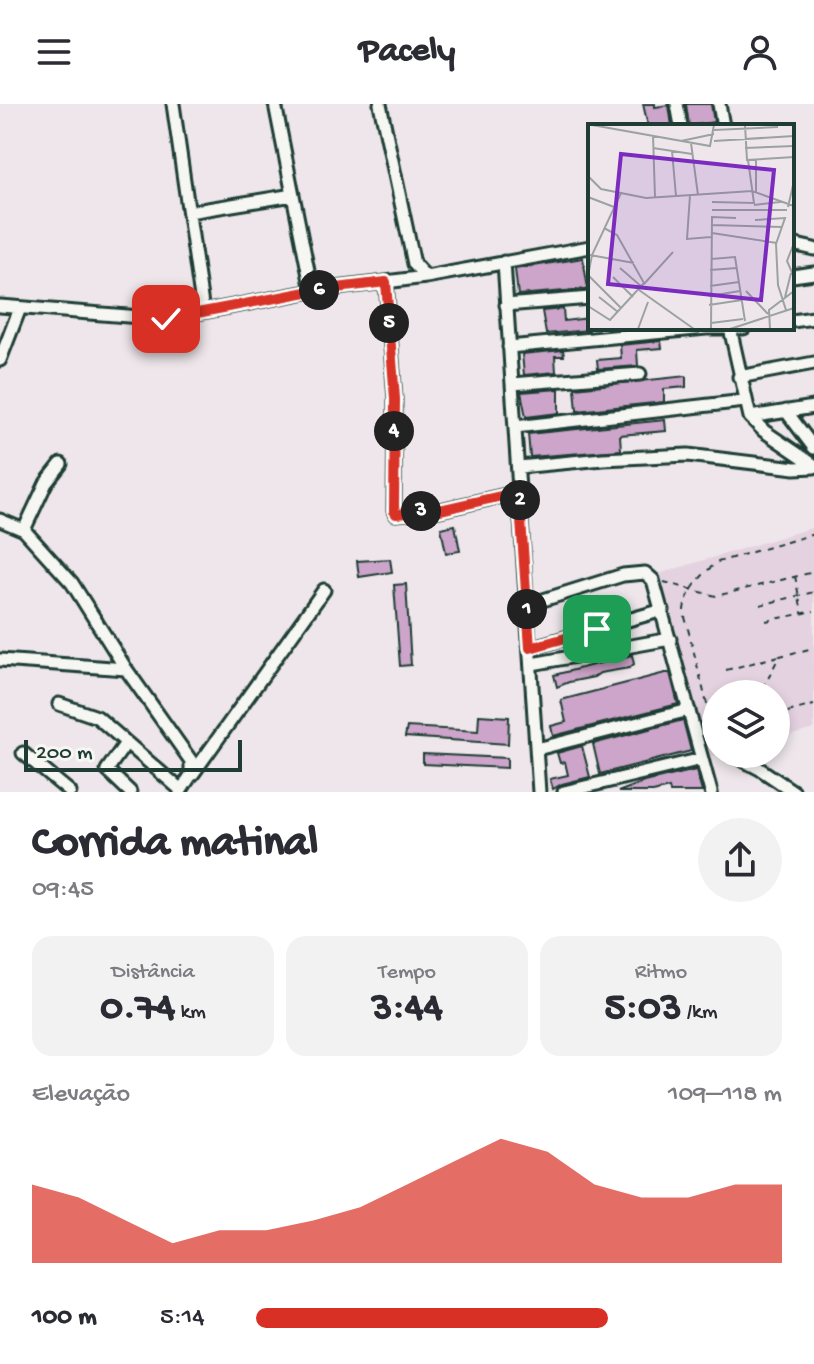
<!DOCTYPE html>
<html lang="pt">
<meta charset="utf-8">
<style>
:root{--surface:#fff;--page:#f2f2f3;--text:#2b2b33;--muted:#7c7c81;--accent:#d93025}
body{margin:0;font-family:"Gochi Hand",sans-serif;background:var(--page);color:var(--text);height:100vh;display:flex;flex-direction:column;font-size:30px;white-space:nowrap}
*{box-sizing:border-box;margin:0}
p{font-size:26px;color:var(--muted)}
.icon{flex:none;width:44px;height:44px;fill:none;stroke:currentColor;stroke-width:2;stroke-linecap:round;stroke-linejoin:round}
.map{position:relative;height:688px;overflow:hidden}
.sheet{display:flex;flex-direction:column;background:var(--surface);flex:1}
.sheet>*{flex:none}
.tools{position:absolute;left:702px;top:576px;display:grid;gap:16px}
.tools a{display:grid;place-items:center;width:88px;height:88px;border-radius:50%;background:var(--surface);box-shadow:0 4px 12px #0003;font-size:40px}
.scale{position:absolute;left:24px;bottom:20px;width:218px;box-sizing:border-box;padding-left:8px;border:4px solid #1f3d34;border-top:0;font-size:22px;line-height:28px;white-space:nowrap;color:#1f3d34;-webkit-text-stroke:6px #f6f6f2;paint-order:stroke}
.pin{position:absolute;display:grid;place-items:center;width:68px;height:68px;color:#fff;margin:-34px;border-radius:16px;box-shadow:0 4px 12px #0006}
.km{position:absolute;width:40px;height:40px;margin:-20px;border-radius:50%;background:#222;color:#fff;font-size:22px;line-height:40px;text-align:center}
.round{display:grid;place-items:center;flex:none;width:84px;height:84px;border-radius:42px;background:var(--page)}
.headline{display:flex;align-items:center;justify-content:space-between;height:136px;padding:0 32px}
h1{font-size:44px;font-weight:700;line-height:60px}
.figures{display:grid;grid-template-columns:repeat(3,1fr);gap:12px;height:136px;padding:8px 32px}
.figures div{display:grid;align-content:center;border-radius:20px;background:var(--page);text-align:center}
.figures b{font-size:40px;font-weight:700}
.figures small{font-size:22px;font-weight:400}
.figures p{font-size:22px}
.chart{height:224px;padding:16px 32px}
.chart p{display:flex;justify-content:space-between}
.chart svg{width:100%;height:144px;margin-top:8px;fill:var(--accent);opacity:.7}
ul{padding:0 32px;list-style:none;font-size:26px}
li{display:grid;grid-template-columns:128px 96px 1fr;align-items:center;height:60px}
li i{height:20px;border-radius:10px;background:var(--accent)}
header{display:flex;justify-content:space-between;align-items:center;height:104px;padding:0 32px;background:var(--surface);font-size:36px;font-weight:700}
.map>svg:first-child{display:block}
.built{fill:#e4d2e0}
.building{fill:#cda4ca;stroke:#1f3d34;stroke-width:2}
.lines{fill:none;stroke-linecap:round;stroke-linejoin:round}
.minor-casing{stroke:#1f3d34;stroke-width:17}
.path{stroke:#1f3d34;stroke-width:2;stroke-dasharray:6 6;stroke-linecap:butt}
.minor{stroke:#f6f6f2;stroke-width:11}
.route-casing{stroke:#fff;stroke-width:16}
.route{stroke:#d93025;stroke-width:10}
.inset-road{fill:none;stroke:#9ba2a1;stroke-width:2}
.view{fill:#7b2cbf;fill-opacity:0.15;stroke:#7b2cbf;stroke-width:4}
.inset-edge{fill:none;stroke:#1f3d34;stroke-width:4}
</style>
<header><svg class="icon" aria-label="menu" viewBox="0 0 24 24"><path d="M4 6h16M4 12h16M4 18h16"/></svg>Pacely<svg class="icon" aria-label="person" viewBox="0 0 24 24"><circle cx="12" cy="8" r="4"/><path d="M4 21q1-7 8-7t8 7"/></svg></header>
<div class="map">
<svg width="814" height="688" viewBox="0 0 814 688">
<rect width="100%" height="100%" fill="#eee6ea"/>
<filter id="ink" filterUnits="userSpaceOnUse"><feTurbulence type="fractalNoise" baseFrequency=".0125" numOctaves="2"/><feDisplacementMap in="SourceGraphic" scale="16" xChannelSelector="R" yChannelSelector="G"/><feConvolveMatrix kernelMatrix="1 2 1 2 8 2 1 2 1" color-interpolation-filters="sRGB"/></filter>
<g filter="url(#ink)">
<path class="built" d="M 814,423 L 814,625 L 776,635 L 776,590 L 716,590 L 716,650 L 720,650 L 704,654 L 655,471 Z"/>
<path class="building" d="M 643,0 L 655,0 L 655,3 L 669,1 L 672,22 L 648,22 Z
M 686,0 L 711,0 L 714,18 L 689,22 Z
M 583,154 L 588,185 L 518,191 L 515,165 Z
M 563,205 L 564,217 L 590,214 L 589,226 L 546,230 L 542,207 Z
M 661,237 L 662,244 L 637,246 L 638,262 L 598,265 L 597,256 L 621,254 L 620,241 Z
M 563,246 L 564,252 L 555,252 L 556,268 L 524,271 L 522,250 Z
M 686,272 L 686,283 L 664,285 L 664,298 L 577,307 L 575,284 Z
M 559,285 L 559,309 L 526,313 L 521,288 Z
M 665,316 L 666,327 L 620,331 L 621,346 L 530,353 L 528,330 Z
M 455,421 L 460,447 L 446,449 L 441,424 Z
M 390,455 L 392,468 L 359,473 L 357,457 Z
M 406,480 L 411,561 L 400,562 L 394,481 Z
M 632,551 L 634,560 L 629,564 L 600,569 L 594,573 L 569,578 L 557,583 L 554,571 Z
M 665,569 L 670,569 L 678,600 L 553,632 L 551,622 L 566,618 L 561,596 Z
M 479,611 L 509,613 L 508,640 L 405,633 L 407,623 L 478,627 Z
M 683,616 L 691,647 L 600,670 L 593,640 Z
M 582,642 L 590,673 L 562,680 L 553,685 L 550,675 L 568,671 L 565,658 L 560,659 L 557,649 Z
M 423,650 L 507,654 L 507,664 L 423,660 Z
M 696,666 L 702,688 L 670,688 L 669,684 L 653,688 L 618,688 L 644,678 Z"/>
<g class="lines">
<g class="minor-casing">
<path id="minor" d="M 173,0 L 203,208
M 275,0 L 312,187
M 380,0 L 414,160 L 426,173
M 677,0 L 681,22
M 719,0 L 723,22
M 189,108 L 293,91
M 792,140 L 814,145
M 504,158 L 512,280
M 792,172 L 814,169
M 386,178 L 395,295 L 394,407 L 396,410 L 440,406 L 519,388
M 506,201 L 590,194
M 0,202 L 166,215 L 312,187 L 426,173 L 590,143
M 792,217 L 814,214
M 730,224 L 750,313 L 814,303
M 509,243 L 706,224 L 744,224
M 0,256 L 20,204
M 739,273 L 814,259
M 786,307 L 814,344
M 750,313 L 764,327 L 814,361
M 515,323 L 745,297
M 519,363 L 603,355 L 688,351 L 795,364 L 814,363
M 0,416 L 24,426 L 72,479 L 126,565 L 191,657 L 191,671 L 180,688
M 24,426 L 46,379 L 61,360
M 527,501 L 623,471 L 645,469 L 653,476 L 711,688
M 530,544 L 663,506
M 0,556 L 126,565
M 532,560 L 670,535
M 59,600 L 97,613 L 181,686
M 126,639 L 107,666 L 130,688
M 537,645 L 689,606
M 23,649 L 70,688
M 731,650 L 760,665 L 794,688
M 192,671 L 324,486
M 539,688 L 512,280 L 640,270
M 564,688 L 702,655"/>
</g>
<path class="path" d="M 795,472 L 802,509
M 664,478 L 716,492 L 814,468
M 760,501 L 814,488
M 766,517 L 814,507
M 726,566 L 779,552
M 751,590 C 769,582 770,567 780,552 L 814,544
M 776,611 L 814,601
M 716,622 L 710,612 L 684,509 C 683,492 703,468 718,458 L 814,430
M 704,632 L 709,626 L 711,617
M 706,632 L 716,628"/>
<use href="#minor" class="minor"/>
</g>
</g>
<g class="lines" filter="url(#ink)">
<g class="route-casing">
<path id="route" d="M 166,215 L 312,187 L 386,178 L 395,295 L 394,407 L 396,410 L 440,406 L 519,388 L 530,544 L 597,525"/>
</g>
<use href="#route" class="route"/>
</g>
<g transform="translate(588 20)">
<rect width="206" height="206" fill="#eee6ea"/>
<path class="inset-road" d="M 4,1 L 122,22 L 126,1M 157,1 L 159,36 L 206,33M 126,6 L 190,3M 65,11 L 67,73M 93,17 L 126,10M 126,17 L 206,12M 103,19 L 110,71M 65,24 L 104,30M 157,24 L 206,22M 84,27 L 88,72M 168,36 L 168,69M 0,52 L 13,65 L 58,74 L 164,67 L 206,82M 102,71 L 99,115 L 123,113M 0,73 L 26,83M 124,78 L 166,79 L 160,36M 166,81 L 192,78M 200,83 L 206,57M 124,86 L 199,86M 167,96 L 197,94 L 188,120 L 190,161 L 198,186M 124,101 L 194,103M 124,109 L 189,119M 206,119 L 199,137 L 206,153M 2,131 L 46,139M 123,135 L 147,133 L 157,197M 32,144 L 54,163M 122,146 L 149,144M 0,151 L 33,184M 0,152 L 4,131 L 33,69M 25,153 L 45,173M 56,160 L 85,128M 122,162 L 151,158M 51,166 L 106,205M 158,167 L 180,190M 121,172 L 152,167M 11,173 L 30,188M 197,173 L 203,149M 121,181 L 154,176M 0,182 L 22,196 L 56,159 L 29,111 L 16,104M 123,199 L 155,195M 50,205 L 60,178M 123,205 L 124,93 L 148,94M 142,205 L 206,184M 182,205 L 181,186 L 206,167"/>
<path class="view" d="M 33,30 L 186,46 L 173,176 L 20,160 Z"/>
<rect width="206" height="206" class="inset-edge"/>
</g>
</svg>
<div class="tools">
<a><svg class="icon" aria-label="layers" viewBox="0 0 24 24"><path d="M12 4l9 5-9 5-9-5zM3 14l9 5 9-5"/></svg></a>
</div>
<div class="scale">200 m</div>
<div class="pin" style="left:597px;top:525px;background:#1e9e55"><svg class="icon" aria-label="arrive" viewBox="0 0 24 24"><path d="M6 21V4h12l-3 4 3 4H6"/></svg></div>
<div class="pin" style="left:166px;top:215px;background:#d93025"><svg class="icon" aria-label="check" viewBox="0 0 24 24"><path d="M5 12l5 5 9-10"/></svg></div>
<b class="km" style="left:527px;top:505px">1</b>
<b class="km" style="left:520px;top:396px">2</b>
<b class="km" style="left:421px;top:407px">3</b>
<b class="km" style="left:394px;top:327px">4</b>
<b class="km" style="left:389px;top:219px">5</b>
<b class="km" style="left:319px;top:186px">6</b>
</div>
<section class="sheet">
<div class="headline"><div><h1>Corrida matinal</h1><p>09:45</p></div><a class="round"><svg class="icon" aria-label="share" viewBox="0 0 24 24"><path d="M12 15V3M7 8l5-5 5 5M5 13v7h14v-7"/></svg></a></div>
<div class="figures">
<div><p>Distância</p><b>0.74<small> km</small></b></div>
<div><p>Tempo</p><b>3:44</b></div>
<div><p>Ritmo</p><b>5:03<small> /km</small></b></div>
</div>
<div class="chart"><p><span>Elevação</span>109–118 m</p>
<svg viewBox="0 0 160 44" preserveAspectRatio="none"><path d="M0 44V20L10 24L20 31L30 38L40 34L50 34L60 31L70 27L80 20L90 13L100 6L110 10L120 20L130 24L140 24L150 20L160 20V44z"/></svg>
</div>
<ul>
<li><b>100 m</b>5:14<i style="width:67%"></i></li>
</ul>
</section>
